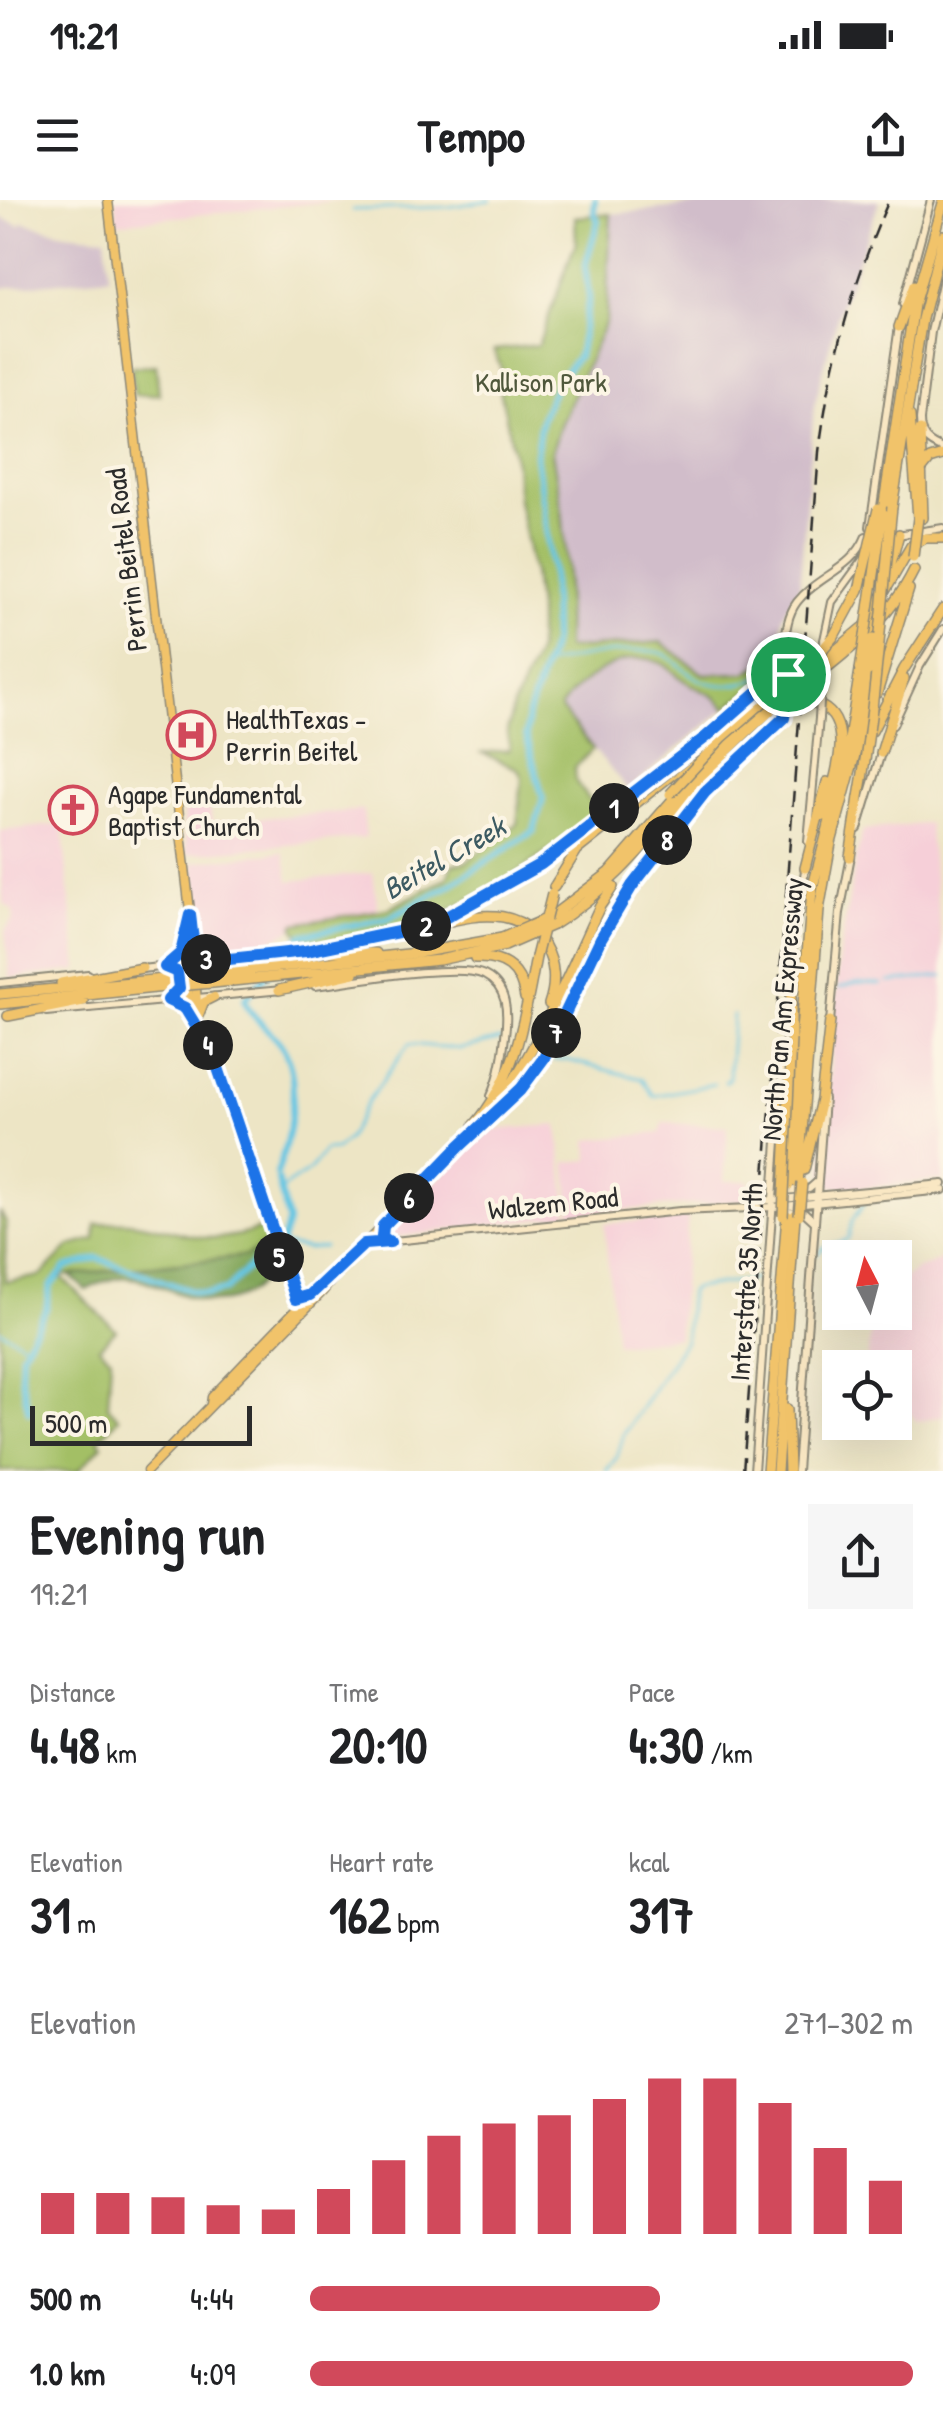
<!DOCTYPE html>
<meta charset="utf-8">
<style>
:root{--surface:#fff;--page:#f6f6f6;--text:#202124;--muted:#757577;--accent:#d1495b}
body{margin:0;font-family:"Patrick Hand",sans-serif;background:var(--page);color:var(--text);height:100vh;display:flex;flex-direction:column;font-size:38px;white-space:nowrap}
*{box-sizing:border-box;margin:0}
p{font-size:32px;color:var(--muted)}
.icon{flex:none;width:55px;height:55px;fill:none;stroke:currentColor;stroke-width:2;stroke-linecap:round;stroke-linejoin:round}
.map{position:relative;height:1271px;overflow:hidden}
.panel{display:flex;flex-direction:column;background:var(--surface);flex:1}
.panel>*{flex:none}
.needle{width:65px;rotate:354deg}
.controls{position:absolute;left:822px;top:1040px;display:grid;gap:20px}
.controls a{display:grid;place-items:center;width:90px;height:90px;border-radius:0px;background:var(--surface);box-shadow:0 10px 40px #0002;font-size:50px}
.scale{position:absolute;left:30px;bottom:25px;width:222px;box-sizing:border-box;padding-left:10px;border:5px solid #2b2b2b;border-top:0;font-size:28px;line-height:35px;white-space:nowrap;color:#2b2b2b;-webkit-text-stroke:8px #fcf5e5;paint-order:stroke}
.pin{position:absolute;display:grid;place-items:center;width:85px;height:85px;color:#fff;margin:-42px;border:5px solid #fff;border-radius:50%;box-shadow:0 2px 10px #0007}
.km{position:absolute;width:50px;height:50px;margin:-25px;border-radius:50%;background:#222;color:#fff;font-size:28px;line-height:50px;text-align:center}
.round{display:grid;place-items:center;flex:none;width:105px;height:105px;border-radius:0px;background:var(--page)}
.summary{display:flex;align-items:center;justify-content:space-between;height:170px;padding:0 30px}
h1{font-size:55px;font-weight:700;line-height:75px}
.stats{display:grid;grid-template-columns:repeat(3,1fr);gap:15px;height:170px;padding:10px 30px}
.stats div{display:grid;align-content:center}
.stats b{font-size:50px;font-weight:700}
.stats small{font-size:28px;font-weight:400}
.stats p{font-size:28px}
.chart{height:280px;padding:20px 30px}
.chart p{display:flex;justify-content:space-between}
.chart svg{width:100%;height:180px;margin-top:10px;stroke:var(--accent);stroke-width:6}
ul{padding:0 30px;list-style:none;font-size:32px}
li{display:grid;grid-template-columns:160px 120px 1fr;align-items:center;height:75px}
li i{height:25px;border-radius:12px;background:var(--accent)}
.status{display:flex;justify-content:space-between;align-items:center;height:70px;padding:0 50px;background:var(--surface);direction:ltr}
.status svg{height:28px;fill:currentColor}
header{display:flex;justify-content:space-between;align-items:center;height:130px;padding:0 30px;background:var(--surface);font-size:45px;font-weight:700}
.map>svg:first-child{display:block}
.built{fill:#f6cfd8}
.industrial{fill:#d1bdca}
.green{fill:#a3bf65;stroke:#677548;stroke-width:2.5}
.forest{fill:#82a65a;stroke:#566842;stroke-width:2.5}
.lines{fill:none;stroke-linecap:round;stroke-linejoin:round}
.stream{stroke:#65c6e3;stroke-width:2.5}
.river{stroke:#65c6e3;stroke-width:6}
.secondary-casing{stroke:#8c8878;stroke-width:10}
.primary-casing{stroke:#8c8878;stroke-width:11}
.highway-casing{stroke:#8c8878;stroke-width:12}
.secondary{stroke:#f9e7c3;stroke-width:6}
.primary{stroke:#f1c36a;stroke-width:8}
.highway{stroke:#f1c36a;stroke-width:9}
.rail{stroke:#2b2b2b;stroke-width:2.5;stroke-dasharray:15 8;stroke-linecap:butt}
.secondary-bridge-casing{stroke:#8c8878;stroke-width:10;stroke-linecap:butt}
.highway-bridge-casing{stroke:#8c8878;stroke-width:12;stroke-linecap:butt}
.secondary-bridge{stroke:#f9e7c3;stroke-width:6}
.highway-bridge{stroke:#f1c36a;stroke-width:9}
.route-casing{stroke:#fff;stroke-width:20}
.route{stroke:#1a73e8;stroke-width:12}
.labels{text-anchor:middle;stroke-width:8;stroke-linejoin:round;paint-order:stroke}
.park-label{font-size:28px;fill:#4f573c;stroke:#fcf5e5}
.street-label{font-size:28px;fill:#2b2b2b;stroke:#fcf5e5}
.poi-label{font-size:28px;fill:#2b2b2b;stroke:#fcf5e5;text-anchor:start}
.water-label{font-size:30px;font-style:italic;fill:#3c5a62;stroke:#fcf5e5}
</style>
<div class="status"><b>19:21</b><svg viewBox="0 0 49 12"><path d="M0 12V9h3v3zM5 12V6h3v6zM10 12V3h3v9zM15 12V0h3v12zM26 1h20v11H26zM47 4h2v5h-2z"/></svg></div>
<header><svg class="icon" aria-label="menu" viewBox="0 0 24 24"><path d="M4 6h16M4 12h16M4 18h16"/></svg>Tempo<svg class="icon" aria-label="share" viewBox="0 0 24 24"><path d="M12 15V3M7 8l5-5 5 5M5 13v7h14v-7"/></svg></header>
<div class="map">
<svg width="943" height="1271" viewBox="0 0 943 1271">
<rect width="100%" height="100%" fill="#fcf5e5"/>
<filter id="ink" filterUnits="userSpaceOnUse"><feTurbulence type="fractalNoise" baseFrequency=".01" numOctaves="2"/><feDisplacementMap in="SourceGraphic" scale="20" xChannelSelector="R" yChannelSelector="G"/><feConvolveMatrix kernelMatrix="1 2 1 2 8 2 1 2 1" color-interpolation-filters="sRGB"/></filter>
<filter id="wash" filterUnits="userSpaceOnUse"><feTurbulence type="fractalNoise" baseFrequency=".0048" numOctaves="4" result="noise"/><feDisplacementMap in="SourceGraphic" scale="40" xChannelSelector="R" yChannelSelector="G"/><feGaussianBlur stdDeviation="2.25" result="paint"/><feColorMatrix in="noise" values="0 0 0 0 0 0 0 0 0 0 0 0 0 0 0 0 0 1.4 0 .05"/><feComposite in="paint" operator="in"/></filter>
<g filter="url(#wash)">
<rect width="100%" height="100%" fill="#ede5c5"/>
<path class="built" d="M 115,0 L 344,0 L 117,23 Z
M 208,596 L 212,622 L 363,610 L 366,638 L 187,654 L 182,599 Z
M 928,623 L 943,752 L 943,980 L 847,989 L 834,987 L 825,982 L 823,968 L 839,756 L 856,658 L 863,630 Z
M 62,624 L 78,770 L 10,778 L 5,731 L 14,718 L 12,710 L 3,703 L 0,631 Z
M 284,652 L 289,681 L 373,673 L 378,710 L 296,724 L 294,728 L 259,747 L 203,753 L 193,662 Z
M 663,923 L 728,926 L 724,981 L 748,981 L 749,1000 L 571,1014 L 566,962 L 589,960 L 588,940 L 660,933 Z
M 558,925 L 568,1015 L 388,1038 L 384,1032 L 488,930 Z
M 688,1017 L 678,1138 L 616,1144 L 604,1024 Z
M 943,1059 L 943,1216 L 917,1222 L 910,1213 L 895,1221 L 895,1168 L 866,1167 L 872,1120 L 876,1113 L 895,1112 L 895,1085 L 916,1070 Z"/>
<path class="industrial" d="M 743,0 L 880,0 L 837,118 L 814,206 L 799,393 L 789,404 L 783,417 L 778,463 L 772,474 L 765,462 L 746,473 L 703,474 L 660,442 L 566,449 L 567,365 L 562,311 L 552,251 L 560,225 L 606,121 L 611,14 Z
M 0,17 L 21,26 L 22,22 L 64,33 L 105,37 L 109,77 L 0,88 Z
M 634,460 L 654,460 L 682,479 L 711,491 L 726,508 L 628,590 L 560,508 L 568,496 L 609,464 Z"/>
<path class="green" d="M 611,14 L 606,121 L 560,225 L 552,252 L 562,311 L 567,365 L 566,449 L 661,442 L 703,474 L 746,473 L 765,462 L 772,474 L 726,508 C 710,490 705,494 687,482 C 676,476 667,463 654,460 C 620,451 578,481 560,508 L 593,549 L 575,567 L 576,582 L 599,612 C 548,655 492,693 429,719 C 392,735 348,738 308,744 L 294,728 L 295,724 L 388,709 L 447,678 L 453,664 L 466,662 L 517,624 L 522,578 L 518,569 L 482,553 L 510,550 L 507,531 L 513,507 L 538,450 L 538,414 L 533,373 L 518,300 L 514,253 L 500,190 L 507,184 L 494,150 L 538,145 L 576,42 L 575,17 Z
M 156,165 L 159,194 L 134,195 L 131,167 Z
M 0,1011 L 6,1023 L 5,1082 L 41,1076 L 70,1046 L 95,1039 L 96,1024 C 106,1023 118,1021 128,1022 C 184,1028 200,1050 260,1029 L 264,1032 L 266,1043 L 246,1056 L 60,1076 L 116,1130 L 99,1147 L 111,1158 L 108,1206 L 119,1218 L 98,1240 L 102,1245 L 78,1271 L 0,1271 Z"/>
<path class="forest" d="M 262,1046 L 271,1064 L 277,1066 C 268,1074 258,1087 248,1093 C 206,1118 169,1083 132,1078 C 115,1075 100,1083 86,1090 L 69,1075 L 246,1056 Z"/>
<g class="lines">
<path class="stream" d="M 352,10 L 448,7 L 491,0
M 547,464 C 578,458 627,447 658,452 C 669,454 680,467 690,474 C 715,491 748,488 770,469
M 889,782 L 943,776
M 839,788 L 857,783 L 882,784
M 544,860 L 548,861
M 554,860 L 567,860 L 642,879 L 653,896 L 714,884
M 725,882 L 729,878 L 733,815
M 280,990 L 310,970 L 325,950 L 336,949 L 348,939 L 368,901 L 409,844 L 460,849 L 501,839
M 281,1044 L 309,1049 L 324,1047
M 817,1054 L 824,1047 L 848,1039 L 852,1021 L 865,1002
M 0,1130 L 26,1145
M 606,1271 L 617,1257 L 624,1234 L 685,1141 L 690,1091 L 695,1088 L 763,1078"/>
<path class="river" d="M 277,974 C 289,937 305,876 279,842 C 268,827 249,817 245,799 L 302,735 L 389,718 L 450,685 L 534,631 L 543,598 L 526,535 L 528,514 L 553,441 L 552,372 L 536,255 L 541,218 L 558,180 L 578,156 L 589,97 L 585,67 L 598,21 L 594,12 L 595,0
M 29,1212 L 21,1177 L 22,1153 L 46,1109 L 50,1087 L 65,1068 L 97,1058 L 194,1092 L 207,1094 L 226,1090 L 252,1064 L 281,1044 L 288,1022 L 278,980"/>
</g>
</g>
<g filter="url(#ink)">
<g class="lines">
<g class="secondary-casing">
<path id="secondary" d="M 943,79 L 931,132 L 920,220 C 920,237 928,243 943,249
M 903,104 L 931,0
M 870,327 L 899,126
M 897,335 L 943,328
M 824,440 L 832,402 L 864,358
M 785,449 L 792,458 L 789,478
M 748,499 L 780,472 C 787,450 782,422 797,402 C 817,376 853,369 866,336
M 893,525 L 920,466 L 943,429
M 739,558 L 787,513
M 858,629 L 882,550
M 808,641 L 819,518
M 319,749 L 432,725 L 516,680 L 585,631 L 706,537 L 734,510
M 168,768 L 177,772 L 179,789 L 168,800
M 141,769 L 307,751
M 0,783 L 88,774
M 315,786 C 347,782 459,762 484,775 C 508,787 508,812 505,836 C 503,856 500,877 491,896
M 791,795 L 794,737 L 806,664
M 46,812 L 282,790
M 830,822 L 840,713 L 851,656
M 780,905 L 787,822
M 495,914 C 554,859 564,806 601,738 C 633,680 674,625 720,578
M 783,991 L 809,989 L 817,982
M 748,1005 L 760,1001 L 943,984
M 782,1012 L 803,1011 L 814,1021
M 365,1044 L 680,1011 L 774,1007 L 943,990
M 754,1271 L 778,927
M 797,1271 L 824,899"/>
</g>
<g class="primary-casing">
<path id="primary" d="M 108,0 L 193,737 L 198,821
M 188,724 L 185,764 L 190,809 L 214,856 L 299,1115
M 195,749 L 210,761
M 165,767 L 178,759 L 184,747
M 167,800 L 185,808 L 188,813
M 199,815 L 204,802 L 214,797
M 211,1204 L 212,1197 L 335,1069 L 340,1069 L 483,925
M 147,1271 L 323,1091 L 340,1069"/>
</g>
<g class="highway-casing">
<path id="highway" d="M 899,127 L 914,85
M 910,216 L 918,318
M 920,230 L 923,318
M 922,269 L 930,259 L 943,255
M 892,307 L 922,119 L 943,35
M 883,310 L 914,105 L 943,3
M 887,378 L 899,334
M 877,493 L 909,389
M 783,510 C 795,503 808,499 821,506 C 858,525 831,586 825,616
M 721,530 L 748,498
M 872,531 L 904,469 L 943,409
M 881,553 L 904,479
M 689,598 L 741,556
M 850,657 L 859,597
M 805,668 L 827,582
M 554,687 L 577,650 L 703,550
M 549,718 L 610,672 L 695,574 L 731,538 L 865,426 L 911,346 L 925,338 L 943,338
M 432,725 C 453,721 474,714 496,716 C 541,720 564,763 549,804
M 553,725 C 629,678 677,600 741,538 C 799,481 877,446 914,370
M 307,751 L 376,753
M 475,758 C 504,757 521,769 525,798
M 212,774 L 418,753 L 502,738
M 61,783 L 142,768
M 213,783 L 439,760 L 505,746
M 279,790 L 354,773
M 0,794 L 164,779
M 0,804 L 165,787
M 8,816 L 83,801
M 791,839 L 791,791
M 483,925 C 534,859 565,781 600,706 L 613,687
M 474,926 C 517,876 524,820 536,757
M 778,929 L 785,901
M 804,970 L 821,900 L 830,821
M 798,984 L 819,710 L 831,643 L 856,551 L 868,471
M 789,985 L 812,690 L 846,559 L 860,470
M 787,1209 L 789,1271
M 767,1271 L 787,1015
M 777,1271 L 795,1015"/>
</g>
<use href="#secondary" class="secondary"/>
<use href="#primary" class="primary"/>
<use href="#highway" class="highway"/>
<path class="rail" d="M 743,1271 L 819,252 C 830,163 853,82 889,0"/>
<g class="secondary-bridge-casing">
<path id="secondary-bridge" d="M 787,513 L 789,482
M 819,518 L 824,440"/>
</g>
<g class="highway-bridge-casing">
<path id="highway-bridge" d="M 913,357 L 918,318
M 860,470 L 883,313
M 868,471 L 873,439
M 670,594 L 723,537 L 818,455 L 834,436 L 859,390 L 878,309
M 859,597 C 876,501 882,404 892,307
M 617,612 L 728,525
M 502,738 L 546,719
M 505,746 L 553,725
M 536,757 L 552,694
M 164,779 L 212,774
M 165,787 L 213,783
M 799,1015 L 802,983
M 783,1016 L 791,839"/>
</g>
<use href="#secondary-bridge" class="secondary-bridge"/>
<use href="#highway-bridge" class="highway-bridge"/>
</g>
</g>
<g class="lines" filter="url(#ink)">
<g class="route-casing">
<path id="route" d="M 780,472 L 786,472 L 789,478 L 784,518 L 705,592 L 632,686 L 601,738 L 544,858 L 521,889 L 460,946 L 383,1026 L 382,1037 L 390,1042 L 364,1044 L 310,1095 L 296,1099 L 214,856 L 185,808 L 168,800 L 179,788 L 177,772 L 165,767 L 181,753 L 190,715 C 193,735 190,750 210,761 L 306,751 L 432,725 L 541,664 L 706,537 Z"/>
</g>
<use href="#route" class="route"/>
</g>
<defs>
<g id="hospital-ring" transform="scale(2.5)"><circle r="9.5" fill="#fcf5e5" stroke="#d1495b" stroke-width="1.5"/><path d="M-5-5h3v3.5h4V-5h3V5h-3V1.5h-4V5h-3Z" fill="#d1495b"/></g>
<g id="church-ring" transform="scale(2.5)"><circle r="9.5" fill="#fcf5e5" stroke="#d1495b" stroke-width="1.5"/><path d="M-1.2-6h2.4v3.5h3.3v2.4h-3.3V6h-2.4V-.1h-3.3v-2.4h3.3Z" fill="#d1495b"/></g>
</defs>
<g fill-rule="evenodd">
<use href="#hospital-ring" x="191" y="535"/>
<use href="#church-ring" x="73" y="610"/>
</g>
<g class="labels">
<g class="park-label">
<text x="541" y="192">Kallison Park</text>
</g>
<g class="street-label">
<text transform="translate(126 360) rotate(-97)" y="10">Perrin Beitel Road</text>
<text transform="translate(782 809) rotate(-85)" y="10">North Pan Am Expressway</text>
<text transform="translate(553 1003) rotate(-6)" y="10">Walzem Road</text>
<text transform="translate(746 1082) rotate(-86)" y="10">Interstate 35 North</text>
</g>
<g class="poi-label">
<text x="226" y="529">HealthTexas -<tspan x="226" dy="32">Perrin Beitel</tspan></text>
<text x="108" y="604">Agape Fundamental<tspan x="108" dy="32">Baptist Church</tspan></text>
</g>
<g class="water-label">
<text transform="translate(444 658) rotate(-30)" y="10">Beitel Creek</text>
</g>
</g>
</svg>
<div class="controls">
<a><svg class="needle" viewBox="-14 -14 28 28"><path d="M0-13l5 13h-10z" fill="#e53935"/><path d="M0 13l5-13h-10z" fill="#757577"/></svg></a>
<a><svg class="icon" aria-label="locate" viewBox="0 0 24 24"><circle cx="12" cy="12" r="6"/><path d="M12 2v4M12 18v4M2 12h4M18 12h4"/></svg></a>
</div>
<div class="scale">500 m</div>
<div class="pin" style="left:788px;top:474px;background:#1e9e55"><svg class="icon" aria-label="arrive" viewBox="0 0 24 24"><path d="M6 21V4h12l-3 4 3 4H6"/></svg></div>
<b class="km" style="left:614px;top:608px">1</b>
<b class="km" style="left:426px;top:726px">2</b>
<b class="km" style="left:206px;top:759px">3</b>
<b class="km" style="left:208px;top:845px">4</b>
<b class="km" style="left:279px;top:1057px">5</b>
<b class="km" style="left:409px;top:998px">6</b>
<b class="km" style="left:556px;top:833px">7</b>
<b class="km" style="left:667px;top:640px">8</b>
</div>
<section class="panel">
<div class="summary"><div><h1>Evening run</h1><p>19:21</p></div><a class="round"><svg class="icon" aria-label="share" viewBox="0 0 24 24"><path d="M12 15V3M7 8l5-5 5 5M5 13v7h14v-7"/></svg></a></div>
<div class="stats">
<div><p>Distance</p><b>4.48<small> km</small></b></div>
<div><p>Time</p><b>20:10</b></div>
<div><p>Pace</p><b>4:30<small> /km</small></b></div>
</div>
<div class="stats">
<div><p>Elevation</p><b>31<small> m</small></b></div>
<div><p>Heart rate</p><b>162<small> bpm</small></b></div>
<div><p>kcal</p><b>317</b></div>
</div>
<div class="chart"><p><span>Elevation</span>271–302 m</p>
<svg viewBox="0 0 160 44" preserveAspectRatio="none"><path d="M5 44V34M15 44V34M25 44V35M35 44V37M45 44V38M55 44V33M65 44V26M75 44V20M85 44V17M95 44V15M105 44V11M115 44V6M125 44V6M135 44V12M145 44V23M155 44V31"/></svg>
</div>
<ul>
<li><b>500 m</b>4:44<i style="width:58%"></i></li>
<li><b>1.0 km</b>4:09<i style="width:100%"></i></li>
</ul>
</section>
